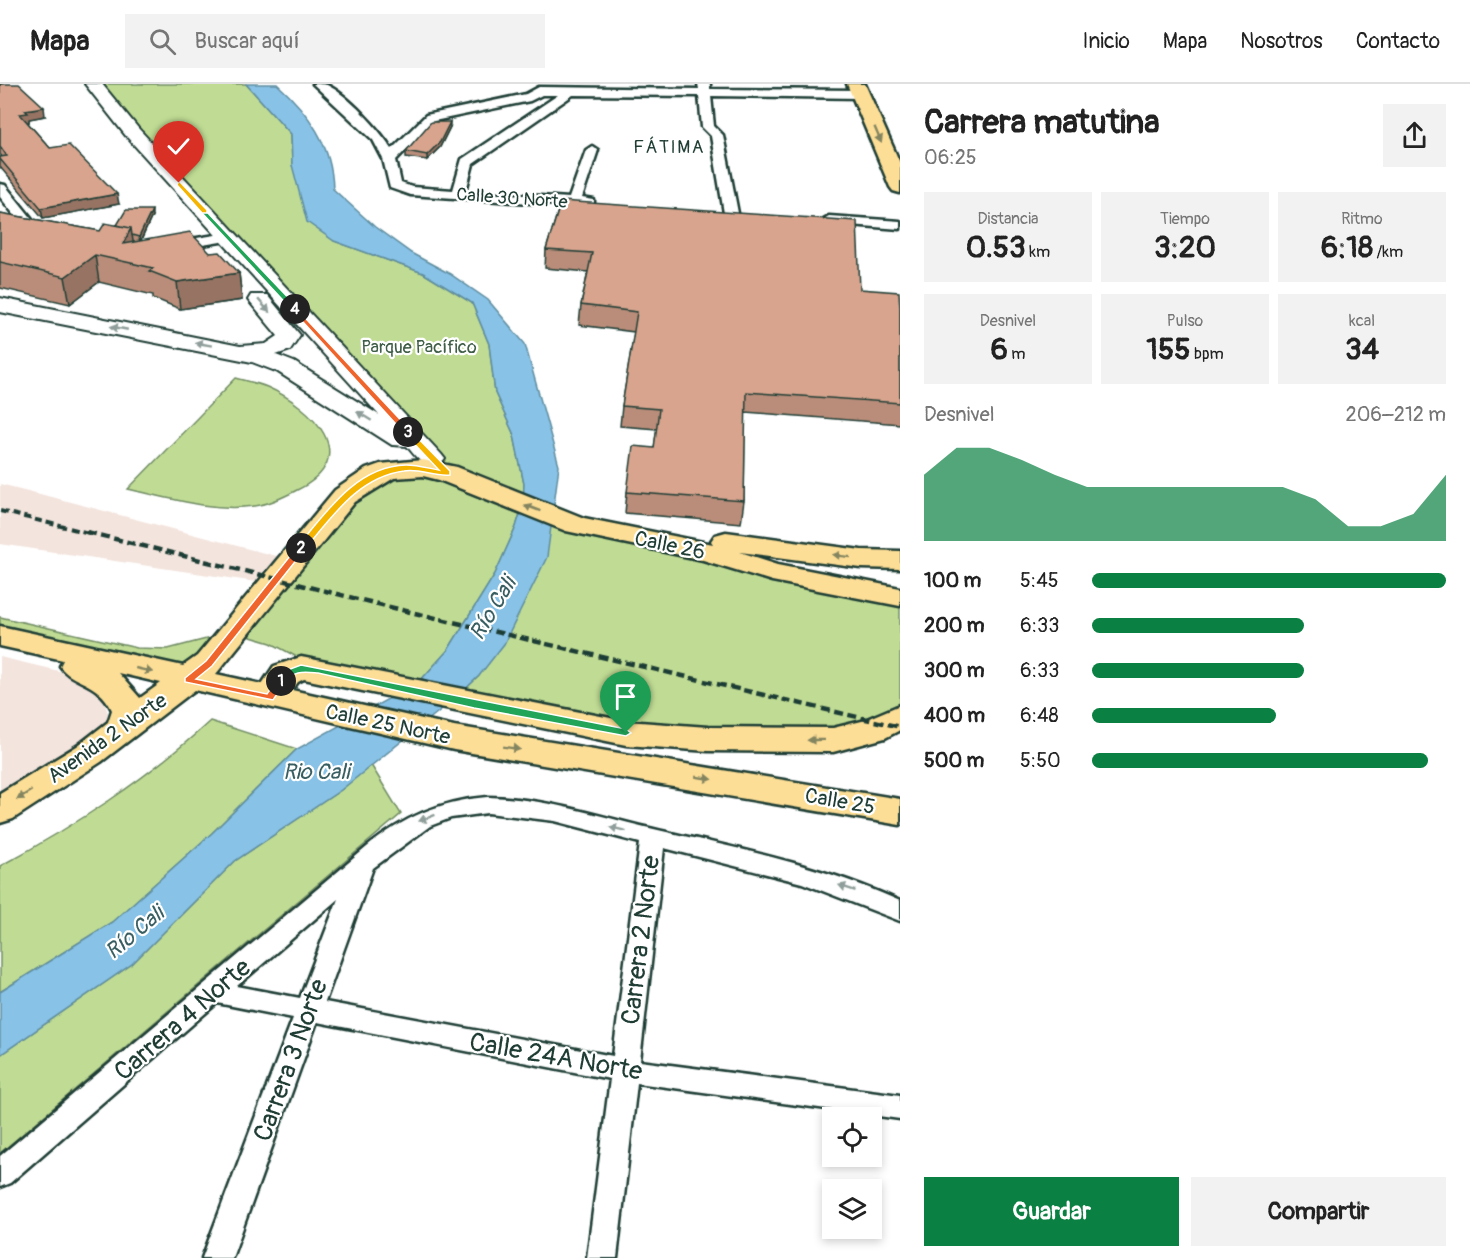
<!DOCTYPE html>
<html lang="es">
<meta charset="utf-8">
<style>
:root{--surface:#fff;--page:#f2f2f2;--text:#222;--muted:#767676;--line:#e0e0e0;--accent:#0b8043}
body{margin:0;font-family:Pangolin,sans-serif;background:var(--page);color:var(--text);height:100vh;display:flex;flex-direction:column;font-size:22px;white-space:nowrap}
*{box-sizing:border-box;margin:0}
p{font-size:20px;color:var(--muted)}
.icon{flex:none;width:33px;height:33px;fill:none;stroke:currentColor;stroke-width:2;stroke-linecap:round;stroke-linejoin:round}
.map{position:relative;flex:1;overflow:hidden}
.details{display:flex;flex-direction:column;background:var(--surface);width:570px}
.details>*{flex:none}
.fabs{position:absolute;left:822px;top:1023px;display:grid;gap:12px}
.fabs a{display:grid;place-items:center;width:60px;height:60px;border-radius:0px;background:var(--surface);box-shadow:0 3px 9px #0003;font-size:30px}
.pin{position:absolute;display:grid;place-items:center;width:51px;height:51px;color:#fff;margin:-62px -26px;border-radius:50% 50% 50% 0;rotate:-45deg;box-shadow:0 0 6px #0007}
.pin .icon{rotate:45deg}
.km{position:absolute;width:30px;height:30px;margin:-15px;border-radius:50%;background:#222;color:#fff;font-size:16px;line-height:30px;text-align:center}
.round{display:grid;place-items:center;flex:none;width:63px;height:63px;border-radius:0px;background:var(--page)}
.overview{display:flex;align-items:center;justify-content:space-between;height:102px;padding:0 24px}
h1{font-size:33px;font-weight:700;line-height:45px}
.figures{display:grid;grid-template-columns:repeat(3,1fr);gap:9px;height:102px;padding:6px 24px}
.figures div{display:grid;align-content:center;border-radius:0px;background:var(--page);text-align:center}
.figures b{font-size:30px;font-weight:700}
.figures small{font-size:16px;font-weight:400}
.figures p{font-size:16px}
.chart{height:168px;padding:12px 24px}
.chart p{display:flex;justify-content:space-between}
.chart svg{width:100%;height:108px;margin-top:6px;fill:var(--accent);opacity:.7}
.action{display:flex;gap:12px;margin-top:auto;padding:12px 24px}
.action a{flex:1;height:69px;border-radius:0px;background:var(--accent);color:#fff;font-size:24px;font-weight:700;line-height:69px;text-align:center}
.action a+a{background:var(--page);color:var(--text)}
ul{padding:0 24px;list-style:none;font-size:20px}
li{display:grid;grid-template-columns:96px 72px 1fr;align-items:center;height:45px}
li i{height:15px;border-radius:8px;background:var(--accent)}
header{display:flex;align-items:center;gap:36px;box-sizing:border-box;height:84px;padding:0 30px;background:var(--surface);border-bottom:2px solid var(--line)}
header strong{font-size:28px}
nav{display:flex;gap:33px;margin-inline-start:auto;font-size:21px}
.search{width:420px;height:54px;background:var(--page);display:flex;align-items:center;gap:15px;box-sizing:border-box;padding:0 21px;border-radius:0px;color:var(--muted);font-size:22px}
main{display:flex;flex:1;min-height:0}
.map>svg:first-child{display:block}
.built{fill:#f3e4dd}
.green{fill:#c0dc94;stroke:#708c64;stroke-width:1.5}
.water{fill:#88c2e7;stroke:#5e8d9f;stroke-width:1.5}
.lines{fill:none;stroke-linecap:round;stroke-linejoin:round}
.minor-casing{stroke:#1f3d34;stroke-width:5}
.secondary-casing{stroke:#1f3d34;stroke-width:4}
.primary-casing{stroke:#1f3d34;stroke-width:5}
.minor{fill:#fff;fill-rule:evenodd}
.secondary{fill:#fff;fill-rule:evenodd}
.primary{fill:#fdde96;fill-rule:evenodd}
.rail-far1{stroke:#1f3d34;stroke-width:4;stroke-dasharray:8 4;stroke-linecap:butt}
.rail{stroke:#1f3d34;stroke-width:4.5;stroke-dasharray:9 4.5;stroke-linecap:butt}
.wall{fill:#ba8d7a;stroke:#1f3d34;stroke-width:1.5}
.shaded-wall{fill:#977363;stroke:#1f3d34;stroke-width:1.5}
.building{fill:#d8a48e;stroke:#1f3d34;stroke-width:1.5}
.oneway{fill:#838560}
.oneway2{fill:#8f9e9a}
.split-1{fill:#22a559;stroke:#fff;stroke-width:1.5}
.split-2{fill:#f0652b;stroke:#fff;stroke-width:1.5}
.split-3{fill:#f5b400;stroke:#fff;stroke-width:1.5}
.split-4{fill:#f0652b;stroke:#fff;stroke-width:1.5}
.split-5{fill:#22a559;stroke:#fff;stroke-width:1.5}
.split-6{fill:#f5b400;stroke:#fff;stroke-width:1.5}
.labels{text-anchor:middle;stroke-width:4.5;stroke-linejoin:round;paint-order:stroke}
.far-neighbourhood-label{font-size:18px;letter-spacing:1.5px;fill:#1f3d34;stroke:#fff}
.far-street-label{font-size:18px;fill:#1f3d34;stroke:#fff}
.far-park-label{font-size:18px;fill:#3f5d47;stroke:#fff}
.street-label{font-size:21px;fill:#1f3d34;stroke:#fff}
.water-label{font-size:22px;font-style:italic;fill:#395e61;stroke:#fff}
.near-street-label{font-size:26px;fill:#1f3d34;stroke:#fff}
</style>
<header>
<strong>Mapa</strong>
<div class="search"><svg class="icon" aria-label="search" viewBox="0 0 24 24"><circle cx="10" cy="10" r="6"/><path d="M15 15l6 6"/></svg>Buscar aquí</div>
<nav><a>Inicio</a><a>Mapa</a><a>Nosotros</a><a>Contacto</a></nav>
</header>
<main>
<div class="map">
<svg width="900" height="1174" viewBox="0 0 900 1174">
<rect width="100%" height="100%" fill="#fff"/>
<filter id="ink" filterUnits="userSpaceOnUse"><feTurbulence type="fractalNoise" baseFrequency=".0167" numOctaves="2"/><feDisplacementMap in="SourceGraphic" scale="12" xChannelSelector="R" yChannelSelector="G"/><feConvolveMatrix kernelMatrix="1 2 1 2 8 2 1 2 1" color-interpolation-filters="sRGB"/></filter>
<g filter="url(#ink)">
<path class="built" d="M 0,400 L 36,409 L 291,476 L 270,500 L 0,460 Z
M 0,573 L 67,589 L 96,604 L 104,617 L 108,629 L 103,645 L 0,710 Z"/>
<path class="green" d="M 93,0 L 246,0 L 291,50 L 292,81 L 334,157 L 423,189 L 472,219 L 489,260 L 495,309 L 514,351 L 524,400 L 523,420 L 516,443 L 495,490 L 448,566 L 419,598 L 308,579 L 271,559 L 234,548 L 188,596 L 0,552 L 0,533 L 137,564 L 168,565 L 233,548 L 357,402 L 433,386 Z
M 236,294 C 247,297 257,299 267,303 C 313,323 363,374 297,406 C 284,413 270,420 255,422 C 212,428 169,414 128,405 Z
M 553,433 L 900,514 L 900,632 L 873,646 L 708,655 L 458,612 L 479,592 Z
M 210,637 L 297,665 L 212,749 L 112,838 L 0,908 L 0,782 C 76,741 146,696 210,637 Z
M 371,681 L 401,730 L 0,1069 L 0,971 L 132,880 L 235,777 L 341,706 Z"/>
<path class="water" d="M 246,0 L 277,0 C 309,29 332,61 333,105 L 375,143 L 411,169 L 450,190 L 488,216 L 525,260 L 559,382 L 547,473 L 504,560 L 479,592 L 458,612 L 341,706 L 235,777 L 132,880 L 0,971 L 0,908 L 112,838 L 212,749 L 297,665 L 419,598 L 448,566 L 495,490 L 516,443 L 523,420 L 524,400 L 514,351 L 495,309 L 489,260 L 472,219 L 423,189 L 334,157 L 307,138 L 292,81 L 291,50 Z"/>
<g class="lines">
<g class="minor-casing">
<path id="minor" d="M 313,0 C 318,0 324,0 327,1 C 348,11 380,46 392,65 L 426,31 L 526,10 L 539,3 L 699,5 L 698,0 L 710,0 L 710,5 L 861,6 L 867,10 L 861,14 L 711,12 L 714,42 L 723,51 L 738,129 L 731,133 L 724,129 L 711,52 L 702,43 L 699,12 L 573,11 L 473,80 L 466,107 L 569,114 L 586,66 L 592,62 L 598,66 L 582,114 L 594,116 L 594,122 L 589,123 L 410,111 L 390,104 L 383,75 L 373,56 ZM 542,11 L 558,11 L 462,75 L 453,106 L 412,103 L 401,99 L 396,76 L 434,37 L 530,17 Z
M 0,100 L 5,101 L 38,142 L 38,148 L 28,148 L 0,113 Z
M 829,132 L 900,137 L 900,145 L 824,139 L 822,136 Z
M 228,149 L 233,150 L 233,156 L 172,166 L 165,162 L 172,158 Z
M 488,713 C 542,714 592,730 645,743 C 731,763 819,780 900,817 L 900,837 L 802,799 L 664,764 L 640,977 L 900,1011 L 900,1035 L 637,999 L 617,1174 L 587,1174 L 610,995 L 317,938 L 232,1174 L 202,1174 L 293,934 L 217,919 L 10,1099 L 0,1103 L 0,1072 L 367,763 C 404,733 440,717 488,713 ZM 488,729 L 555,737 L 640,759 L 613,972 L 325,918 L 373,784 L 430,742 L 451,734 ZM 338,815 L 300,914 L 237,902 Z"/>
</g>
<g class="secondary-casing">
<path id="secondary" d="M 85,0 L 102,0 L 138,44 L 441,370 L 445,375 L 441,380 C 423,385 417,374 407,362 L 392,361 L 278,288 L 252,278 L 0,228 L 0,214 L 240,262 L 266,260 L 278,252 L 248,216 L 251,211 L 267,211 L 300,251 L 290,266 L 276,271 L 294,278 L 379,331 L 126,52 Z"/>
</g>
<g class="primary-casing">
<path id="primary" d="M 847,0 L 865,0 L 900,79 L 900,109 L 893,107 L 890,103 Z
M 423,376 L 457,383 L 584,434 L 713,460 L 711,457 L 715,451 L 726,448 L 861,466 L 900,467 L 900,485 L 861,484 L 740,468 L 778,480 L 900,504 L 900,522 L 772,497 L 703,476 L 566,447 L 439,396 L 423,392 L 394,394 L 355,418 L 216,590 L 262,600 L 274,582 L 301,573 L 626,637 L 708,643 L 833,644 L 862,637 L 900,621 L 900,646 L 885,654 L 833,668 L 708,667 L 626,661 L 304,595 L 298,598 L 292,606 L 454,642 L 900,715 L 900,741 L 454,666 L 195,606 L 101,678 L 13,735 L 0,739 L 0,709 L 77,662 L 108,638 L 112,626 C 98,596 71,600 60,582 L 63,576 L 0,562 L 0,542 L 183,582 L 197,572 L 335,406 L 366,385 L 380,380 ZM 118,589 L 161,599 L 140,614 Z"/>
</g>
<use href="#minor" class="minor"/>
<use href="#secondary" class="secondary"/>
<use href="#primary" class="primary"/>
<path class="rail-far1" d="M 0,427 L 93,450"/>
<path class="rail" d="M 87,448 L 402,526 L 900,643"/>
</g>
<path class="wall" d="M 0,0 L 45,32 L 29,35 L 29,38 L 27,38 L 50,64 L 119,120 L 43,134 L 0,83 L 0,73 L 2,73 L 0,70 Z
M 450,43 L 440,63 L 427,76 L 406,73 L 406,67 Z
M 561,117 L 860,205 L 900,225 L 900,340 L 745,328 L 744,417 L 741,439 L 625,429 L 627,408 L 654,364 L 657,345 L 620,342 L 622,322 L 634,248 L 579,241 L 581,221 L 588,188 L 545,184 L 546,166 Z
M 0,129 L 100,147 L 117,141 L 152,132 L 141,157 L 210,169 L 239,189 L 242,216 L 180,225 L 153,214 L 153,211 L 99,198 L 70,220 L 0,204 Z"/>
<path class="shaded-wall" d="M 44,23 L 45,32 L 29,35 L 29,38 L 21,39 L 20,30 L 25,26 Z
M 450,38 L 450,43 L 440,63 L 427,76 L 427,71 Z
M 117,110 L 119,120 L 43,134 L 41,124 Z
M 152,126 L 152,132 L 140,158 L 139,153 Z
M 131,144 L 135,170 L 123,160 Z
M 95,171 L 99,198 L 70,220 L 65,193 Z
M 239,189 L 242,216 L 180,225 L 177,198 Z"/>
<path class="building" d="M 0,0 L 19,0 L 44,23 L 25,26 L 28,29 L 20,30 L 50,64 L 69,61 L 117,110 L 41,124 L 0,75 L 0,73 L 7,72 L 0,62 Z
M 431,38 L 450,38 L 440,58 L 427,71 L 406,67 Z
M 561,117 L 857,137 L 860,205 L 899,208 L 900,225 L 900,319 L 746,308 L 744,417 L 627,408 L 633,362 L 654,364 L 659,325 L 622,322 L 637,228 L 581,221 L 592,169 L 546,166 Z
M 126,126 L 152,126 L 139,153 L 132,151 L 131,144 L 117,141 Z
M 0,129 L 100,147 L 105,139 L 131,144 L 123,160 L 190,148 L 210,169 L 220,168 L 239,189 L 177,198 L 149,187 L 153,184 L 95,171 L 65,193 L 0,178 Z"/>
<defs><path id="oneway-solid" d="M-6-.8H1V-3.2L6.5 0L1 3.2V.8H-6Z" transform="scale(1.5)"/></defs>
<g class="oneway">
<use href="#oneway-solid" transform="translate(878 51) rotate(67)"/>
<use href="#oneway-solid" transform="translate(532 424) rotate(-159)"/>
<use href="#oneway-solid" transform="translate(842 472) rotate(-173)"/>
<use href="#oneway-solid" transform="translate(144 586) rotate(13)"/>
<use href="#oneway-solid" transform="translate(816 656) rotate(179)"/>
<use href="#oneway-solid" transform="translate(512 664) rotate(9)"/>
<use href="#oneway-solid" transform="translate(704 694) rotate(9)"/>
<use href="#oneway-solid" transform="translate(24 711) rotate(148)"/>
</g>
<g class="oneway2">
<use href="#oneway-solid" transform="translate(264 222) rotate(49)"/>
<use href="#oneway-solid" transform="translate(119 244) rotate(-169)"/>
<use href="#oneway-solid" transform="translate(203 260) rotate(-170)"/>
<use href="#oneway-solid" transform="translate(364 332) rotate(-148)"/>
<use href="#oneway-solid" transform="translate(427 734) rotate(159)"/>
<use href="#oneway-solid" transform="translate(618 745) rotate(-166)"/>
<use href="#oneway-solid" transform="translate(847 804) rotate(-161)"/>
</g>
</g>
<path class="split-1" d="M 301,581 L 626,645 L 631,649 L 626,652 L 474,624 L 318,589 C 304,588 293,586 285,599 L 278,599 L 276,597 L 282,588 Z"/>
<path class="split-2" d="M 298,462 L 306,464 L 212,582 L 196,595 L 267,610 L 278,594 L 285,594 L 286,597 L 273,616 L 185,598 L 185,594 L 206,577 Z"/>
<path class="split-3" d="M 405,346 L 410,346 L 450,387 L 450,391 C 435,393 419,384 404,387 C 358,393 332,433 304,466 L 298,466 L 298,462 C 326,428 357,382 406,381 C 417,381 428,384 439,386 L 405,350 Z"/>
<path class="split-4" d="M 295,223 L 410,346 L 410,350 L 405,350 L 293,227 Z"/>
<path class="split-5" d="M 205,126 L 298,224 L 298,227 L 293,227 L 202,129 Z"/>
<path class="split-6" d="M 179,97 L 207,126 L 207,129 L 202,129 L 177,101 Z"/>
<g class="labels">
<g class="far-neighbourhood-label">
<text x="669" y="69">FÁTIMA</text>
</g>
<g class="far-street-label">
<text transform="translate(512 114) rotate(4)" y="6">Calle 30 Norte</text>
</g>
<g class="far-park-label">
<text x="419" y="269">Parque Pacífico</text>
</g>
<g class="street-label">
<text transform="translate(670 461) rotate(12)" y="7">Calle 26</text>
<text transform="translate(388 640) rotate(12)" y="7">Calle 25 Norte</text>
<text transform="translate(107 654) rotate(-35)" y="7">Avenida 2 Norte</text>
<text transform="translate(840 717) rotate(10)" y="7">Calle 25</text>
</g>
<g class="water-label">
<text transform="translate(492 524) rotate(-59)" y="8">Río Cali</text>
<text x="316" y="695">Rio Cali</text>
<text transform="translate(134 848) rotate(-40)" y="8">Río Cali</text>
</g>
<g class="near-street-label">
<text transform="translate(640 856) rotate(-83)" y="9">Carrera 2 Norte</text>
<text transform="translate(182 935) rotate(-41)" y="9">Carrera 4 Norte</text>
<text transform="translate(556 972) rotate(10)" y="9">Calle 24A Norte</text>
<text transform="translate(290 976) rotate(-70)" y="9">Carrera 3 Norte</text>
</g>
</g>
</svg>
<div class="fabs">
<a><svg class="icon" aria-label="locate" viewBox="0 0 24 24"><circle cx="12" cy="12" r="6"/><path d="M12 2v4M12 18v4M2 12h4M18 12h4"/></svg></a>
<a><svg class="icon" aria-label="layers" viewBox="0 0 24 24"><path d="M12 4l9 5-9 5-9-5zM3 14l9 5 9-5"/></svg></a>
</div>
<div class="pin" style="left:626px;top:649px;background:#1e9e55"><svg class="icon" aria-label="arrive" viewBox="0 0 24 24"><path d="M6 21V4h12l-3 4 3 4H6"/></svg></div>
<div class="pin" style="left:179px;top:99px;background:#d93025"><svg class="icon" aria-label="check" viewBox="0 0 24 24"><path d="M5 12l5 5 9-10"/></svg></div>
<b class="km" style="left:281px;top:597px">1</b>
<b class="km" style="left:301px;top:464px">2</b>
<b class="km" style="left:408px;top:348px">3</b>
<b class="km" style="left:295px;top:225px">4</b>
</div>
<section class="details">
<div class="overview"><div><h1>Carrera matutina</h1><p>06:25</p></div><a class="round"><svg class="icon" aria-label="share" viewBox="0 0 24 24"><path d="M12 15V3M7 8l5-5 5 5M5 13v7h14v-7"/></svg></a></div>
<div class="figures">
<div><p>Distancia</p><b>0.53<small> km</small></b></div>
<div><p>Tiempo</p><b>3:20</b></div>
<div><p>Ritmo</p><b>6:18<small> /km</small></b></div>
</div>
<div class="figures">
<div><p>Desnivel</p><b>6<small> m</small></b></div>
<div><p>Pulso</p><b>155<small> bpm</small></b></div>
<div><p>kcal</p><b>34</b></div>
</div>
<div class="chart"><p><span>Desnivel</span>206–212 m</p>
<svg viewBox="0 0 160 44" preserveAspectRatio="none"><path d="M0 44V17L10 6L20 6L30 11L40 17L50 22L60 22L70 22L80 22L90 22L100 22L110 22L120 27L130 38L140 38L150 33L160 17V44z"/></svg>
</div>
<ul>
<li><b>100 m</b>5:45<i style="width:100%"></i></li>
<li><b>200 m</b>6:33<i style="width:60%"></i></li>
<li><b>300 m</b>6:33<i style="width:60%"></i></li>
<li><b>400 m</b>6:48<i style="width:52%"></i></li>
<li><b>500 m</b>5:50<i style="width:95%"></i></li>
</ul>
<div class="action"><a>Guardar</a><a>Compartir</a></div>
</section>
</main>
